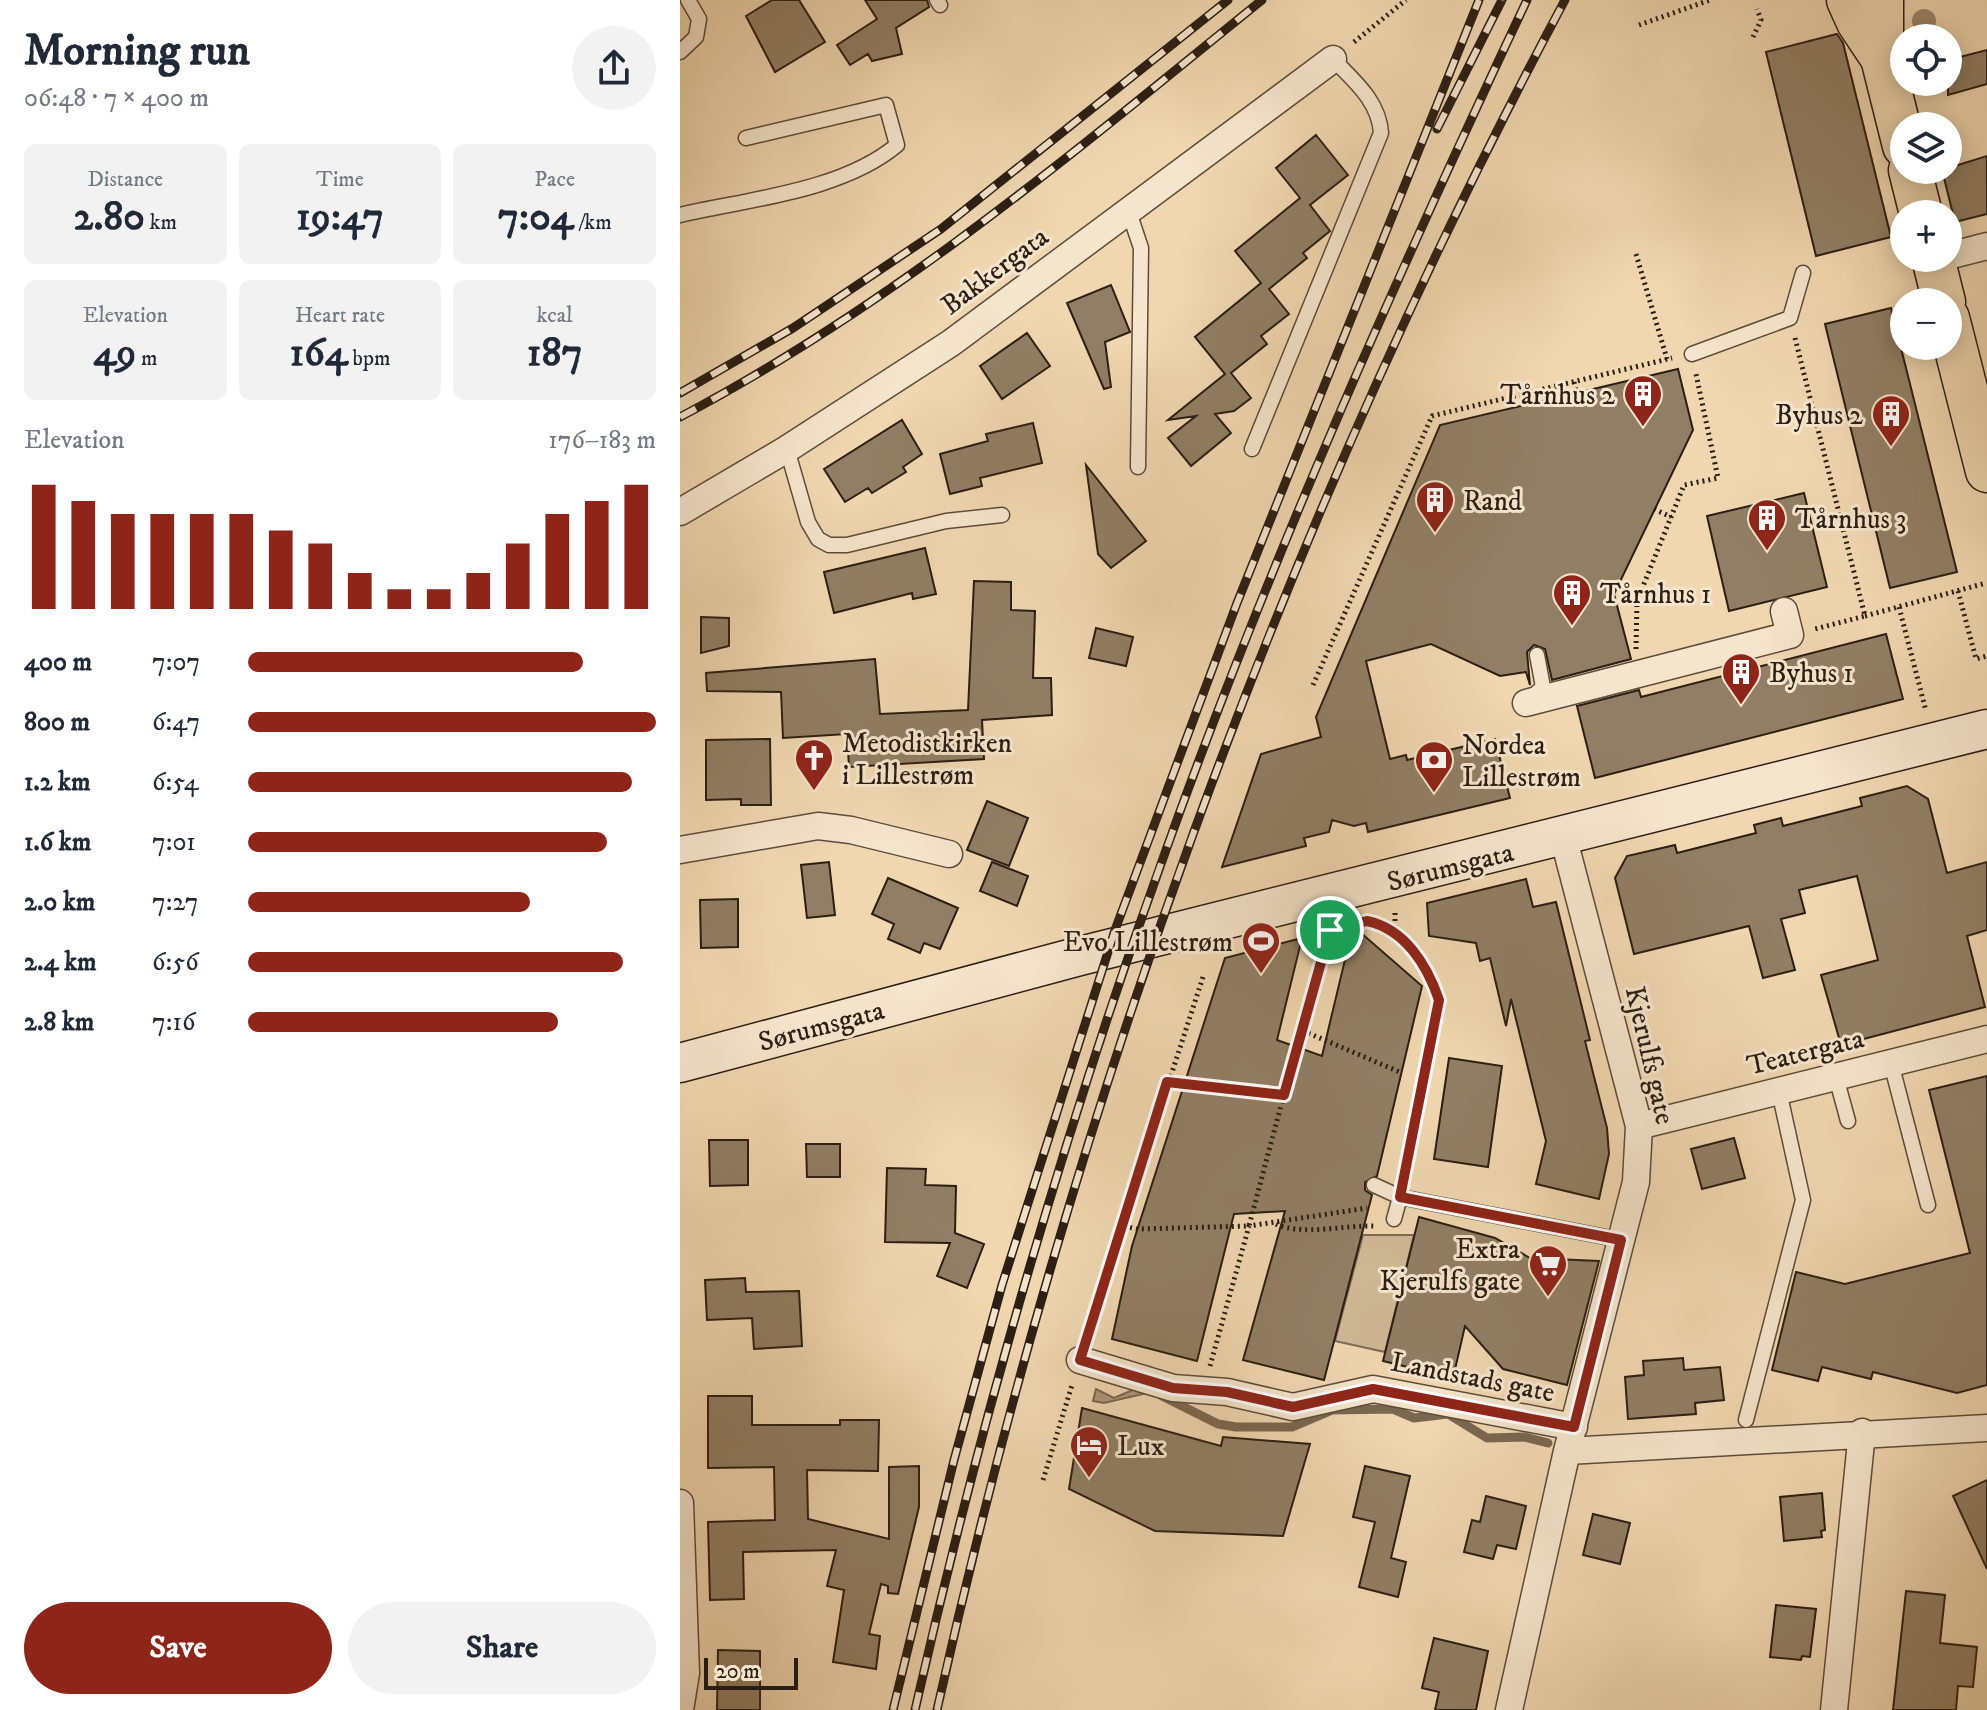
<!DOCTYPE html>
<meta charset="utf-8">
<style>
:root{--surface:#fff;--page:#f2f2f3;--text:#1f2937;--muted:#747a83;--accent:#8f2418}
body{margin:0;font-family:"IM FELL DW Pica",serif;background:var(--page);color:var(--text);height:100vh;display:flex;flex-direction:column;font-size:30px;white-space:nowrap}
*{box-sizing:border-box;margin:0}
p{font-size:26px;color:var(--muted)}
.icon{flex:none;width:44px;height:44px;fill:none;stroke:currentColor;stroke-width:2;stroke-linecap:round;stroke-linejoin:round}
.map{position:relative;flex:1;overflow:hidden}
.panel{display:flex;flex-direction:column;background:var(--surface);width:680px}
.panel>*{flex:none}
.buttons{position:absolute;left:1210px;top:24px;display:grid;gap:16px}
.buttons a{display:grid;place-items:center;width:72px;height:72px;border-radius:50%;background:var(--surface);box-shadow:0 4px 20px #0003;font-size:40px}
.scale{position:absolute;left:24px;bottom:20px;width:94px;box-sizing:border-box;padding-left:8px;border:4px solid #2b1e12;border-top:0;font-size:22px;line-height:28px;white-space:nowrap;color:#2b1e12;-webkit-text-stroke:6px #f5e5cc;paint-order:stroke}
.pin{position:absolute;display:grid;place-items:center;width:68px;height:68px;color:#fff;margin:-34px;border:4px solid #fff;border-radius:50%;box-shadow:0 2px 8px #0007}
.round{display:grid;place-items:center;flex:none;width:84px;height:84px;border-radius:42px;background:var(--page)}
.overview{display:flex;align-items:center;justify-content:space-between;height:136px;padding:0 24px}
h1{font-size:44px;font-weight:700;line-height:60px}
.figures{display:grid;grid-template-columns:repeat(3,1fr);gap:12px;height:136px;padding:8px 24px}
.figures div{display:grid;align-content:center;border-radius:12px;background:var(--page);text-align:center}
.figures b{font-size:40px;font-weight:700}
.figures small{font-size:22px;font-weight:400}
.figures p{font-size:22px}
.chart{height:224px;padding:16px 24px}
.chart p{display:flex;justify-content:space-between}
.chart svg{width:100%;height:144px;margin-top:8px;stroke:var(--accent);stroke-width:6}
.action{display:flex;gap:16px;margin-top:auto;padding:16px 24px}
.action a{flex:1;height:92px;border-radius:48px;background:var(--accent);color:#fff;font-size:32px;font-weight:700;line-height:92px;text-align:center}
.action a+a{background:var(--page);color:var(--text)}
ul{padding:0 24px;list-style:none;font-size:26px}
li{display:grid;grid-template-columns:128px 96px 1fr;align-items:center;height:60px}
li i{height:20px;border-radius:10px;background:var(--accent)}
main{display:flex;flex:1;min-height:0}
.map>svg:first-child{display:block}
.green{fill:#cfb895;stroke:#7d6b54;stroke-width:2}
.water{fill:#ad987a;stroke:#796750;stroke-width:2}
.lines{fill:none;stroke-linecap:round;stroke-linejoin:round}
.stream{stroke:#796750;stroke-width:9}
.building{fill:#917e64;stroke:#2b1e12;stroke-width:2}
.lane-casing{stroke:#5c4c3a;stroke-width:17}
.street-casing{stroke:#5c4c3a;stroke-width:29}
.secondary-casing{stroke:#2b1e12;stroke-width:41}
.primary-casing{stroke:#2b1e12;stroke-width:45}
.path{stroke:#2b1e12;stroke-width:5;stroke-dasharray:2 4;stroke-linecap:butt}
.lane{stroke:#f5e5cc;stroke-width:14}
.street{stroke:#f5e5cc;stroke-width:26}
.secondary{stroke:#f5e5cc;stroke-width:38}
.primary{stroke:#f0d7b0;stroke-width:42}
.rail-casing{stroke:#2b1e12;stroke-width:9}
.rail{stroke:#f5e5cc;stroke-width:6;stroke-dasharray:18;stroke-linecap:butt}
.tree{fill:#9f8b6f}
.route-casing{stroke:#fff;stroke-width:16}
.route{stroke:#8f2418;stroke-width:10}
.labels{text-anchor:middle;stroke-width:6;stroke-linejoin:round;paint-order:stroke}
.street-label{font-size:28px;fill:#2b1e12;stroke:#f5e5cc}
.poi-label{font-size:28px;fill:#2b1e12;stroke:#f5e5cc;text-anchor:start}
</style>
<main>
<section class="panel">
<div class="overview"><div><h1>Morning run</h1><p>06:48 · 7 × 400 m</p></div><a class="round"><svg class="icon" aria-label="share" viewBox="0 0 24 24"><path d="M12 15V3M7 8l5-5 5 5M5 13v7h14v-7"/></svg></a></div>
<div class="figures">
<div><p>Distance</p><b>2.80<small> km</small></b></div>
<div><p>Time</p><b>19:47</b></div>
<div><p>Pace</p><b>7:04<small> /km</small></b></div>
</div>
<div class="figures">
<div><p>Elevation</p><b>49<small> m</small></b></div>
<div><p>Heart rate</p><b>164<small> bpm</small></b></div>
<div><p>kcal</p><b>187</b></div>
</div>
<div class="chart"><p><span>Elevation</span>176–183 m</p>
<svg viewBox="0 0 160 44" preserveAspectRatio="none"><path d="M5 44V6M15 44V11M25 44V15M35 44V15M45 44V15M55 44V15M65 44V20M75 44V24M85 44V33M95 44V38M105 44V38M115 44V33M125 44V24M135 44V15M145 44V11M155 44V6"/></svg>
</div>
<ul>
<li><b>400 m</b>7:07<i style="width:82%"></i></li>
<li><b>800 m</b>6:47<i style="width:100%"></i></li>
<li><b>1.2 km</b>6:54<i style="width:94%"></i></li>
<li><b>1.6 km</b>7:01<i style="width:88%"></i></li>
<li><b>2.0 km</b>7:27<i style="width:69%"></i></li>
<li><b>2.4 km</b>6:56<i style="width:92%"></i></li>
<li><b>2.8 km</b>7:16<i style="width:76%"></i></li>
</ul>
<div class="action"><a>Save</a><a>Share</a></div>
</section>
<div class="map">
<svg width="1307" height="1710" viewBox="0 0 1307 1710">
<rect width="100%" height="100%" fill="#f0d7b0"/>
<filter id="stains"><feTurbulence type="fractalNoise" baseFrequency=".0025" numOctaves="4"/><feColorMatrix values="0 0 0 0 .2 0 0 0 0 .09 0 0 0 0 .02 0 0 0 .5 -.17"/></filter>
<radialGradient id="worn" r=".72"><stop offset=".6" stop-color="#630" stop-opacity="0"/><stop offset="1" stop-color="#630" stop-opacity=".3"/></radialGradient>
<path class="green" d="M 683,1235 L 734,1235 L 705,1352 L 655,1341 Z"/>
<path class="water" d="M 462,1386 L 490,1397 L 488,1401 L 467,1393 L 424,1403 L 413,1401 L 416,1389 L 434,1398 Z"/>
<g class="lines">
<path class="stream" d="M 482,1396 L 538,1424 L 556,1427 L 612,1427 L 652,1410 L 713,1409 L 734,1418 L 768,1414 L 807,1438 L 845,1437 L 868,1443"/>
</g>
<path class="building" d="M 92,0 L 119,0 L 145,42 L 95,72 L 66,16 Z
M 185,0 L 247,0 L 249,7 L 216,28 L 222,54 L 192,61 L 188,54 L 170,65 L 157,45 L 197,19 Z
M 1157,34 L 1163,43 L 1211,237 L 1136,256 L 1086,52 Z
M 1307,50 L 1307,84 L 1268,95 L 1268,60 Z
M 636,135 L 668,175 L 630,205 L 650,231 L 623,253 L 627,258 L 589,289 L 609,314 L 581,336 L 587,344 L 551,373 L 571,398 L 554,411 L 535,414 L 551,433 L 511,466 L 488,438 L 516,416 L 488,420 L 545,374 L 515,337 L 581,283 L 555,251 L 620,198 L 596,168 Z
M 1307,156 L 1307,214 L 1275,222 L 1262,170 Z
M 431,285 L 450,332 L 425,342 L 431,387 L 424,389 L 387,303 Z
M 1211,308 L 1277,572 L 1210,588 L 1145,324 Z
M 347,333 L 370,366 L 322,399 L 300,366 Z
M 998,369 L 1013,430 L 934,594 L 951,659 L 872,680 L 865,649 L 854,645 L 847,652 L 850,685 L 846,672 L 820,676 L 751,644 L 686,661 L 710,759 L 726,755 L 727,760 L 815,739 L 830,798 L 688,832 L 686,823 L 674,826 L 652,820 L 649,832 L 624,838 L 626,846 L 542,867 L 581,754 L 641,737 L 636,717 L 760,425 Z
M 222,420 L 242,454 L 223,467 L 226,472 L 192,493 L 188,488 L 165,502 L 144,469 Z
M 353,423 L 362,463 L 300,478 L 302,486 L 270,494 L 260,454 L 308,441 L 306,434 Z
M 406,465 L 466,541 L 431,568 L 418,554 Z
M 1124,493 L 1147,587 L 1049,611 L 1027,516 Z
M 245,548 L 256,594 L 233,599 L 232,593 L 154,613 L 144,572 Z
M 294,581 L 331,582 L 331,610 L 355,611 L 353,678 L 371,678 L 372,715 L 302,720 L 304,759 L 169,767 L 167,734 L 103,738 L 101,692 L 27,691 L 26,673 L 195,659 L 200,714 L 288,710 Z
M 21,617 L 49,618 L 49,646 L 21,653 Z
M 416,628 L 453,637 L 446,666 L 409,658 Z
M 1206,634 L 1223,699 L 915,778 L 897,706 L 959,690 L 961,697 Z
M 90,739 L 91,805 L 61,805 L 61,799 L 26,800 L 26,740 Z
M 1227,786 L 1248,799 L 1267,873 L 1307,862 L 1307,930 L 1287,936 L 1305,1007 L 1161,1045 L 1141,975 L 1198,960 L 1177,876 L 1119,890 L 1125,913 L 1101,919 L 1115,970 L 1083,978 L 1069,926 L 954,954 L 935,878 L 947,856 L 995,845 L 997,853 L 1076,833 L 1074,825 L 1101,818 L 1103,826 L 1182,806 L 1180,798 Z
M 307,801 L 348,818 L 329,866 L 287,850 Z
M 149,862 L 155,915 L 127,918 L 121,865 Z
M 312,862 L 348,876 L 337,906 L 300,891 Z
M 208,878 L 278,908 L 260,949 L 244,943 L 240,953 L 208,939 L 214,924 L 192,914 Z
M 846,879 L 853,907 L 876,902 L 910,1040 L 905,1041 L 927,1128 L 929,1154 L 919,1199 L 856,1184 L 866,1141 L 831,999 L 826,1026 L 810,958 L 800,961 L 796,943 L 749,936 L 747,903 Z
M 58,899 L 58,947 L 21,948 L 20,900 Z
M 673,926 L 742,986 L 697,1176 L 685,1182 L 685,1190 L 692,1195 L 644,1380 L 563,1360 L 605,1211 L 554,1214 L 517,1361 L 432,1339 L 452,1246 L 545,958 L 622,938 L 597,1040 L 642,1056 Z
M 769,1058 L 822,1066 L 808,1167 L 754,1159 Z
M 1307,1076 L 1307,1385 L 1277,1393 L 1193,1372 L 1191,1379 L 1142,1367 L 1138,1381 L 1092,1370 L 1116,1272 L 1165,1284 L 1290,1253 L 1249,1090 Z
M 1054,1138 L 1065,1178 L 1022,1189 L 1011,1149 Z
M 29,1140 L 68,1140 L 68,1185 L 30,1186 Z
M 126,1144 L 160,1144 L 160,1177 L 127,1177 Z
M 207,1168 L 246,1169 L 245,1185 L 276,1186 L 275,1233 L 304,1244 L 287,1288 L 257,1276 L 270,1243 L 205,1242 Z
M 739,1217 L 815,1238 L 850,1258 L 919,1261 L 887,1385 L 823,1369 L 785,1326 L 773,1378 L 703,1361 Z
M 65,1278 L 66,1292 L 119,1291 L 122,1346 L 74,1349 L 72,1318 L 27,1320 L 25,1280 Z
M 1003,1358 L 1004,1370 L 1040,1367 L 1044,1400 L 1015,1403 L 1016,1414 L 948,1419 L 945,1377 L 964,1375 L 963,1361 Z
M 28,1396 L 72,1396 L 72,1425 L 160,1425 L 160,1420 L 199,1420 L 198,1471 L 127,1470 L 128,1519 L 209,1539 L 209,1467 L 239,1466 L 239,1507 L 218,1594 L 208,1593 L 208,1586 L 201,1584 L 189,1634 L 200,1636 L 196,1669 L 153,1662 L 164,1590 L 147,1586 L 156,1550 L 63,1552 L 64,1599 L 30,1600 L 28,1522 L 95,1520 L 94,1467 L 28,1468 Z
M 402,1408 L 541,1446 L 543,1437 L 630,1444 L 603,1536 L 475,1531 L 389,1489 Z
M 685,1466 L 730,1476 L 711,1558 L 726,1562 L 718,1597 L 679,1587 L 695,1522 L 673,1517 Z
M 1307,1480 L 1307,1569 L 1273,1496 Z
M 1142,1493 L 1145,1530 L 1141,1531 L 1142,1537 L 1104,1541 L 1100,1497 Z
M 806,1496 L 846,1506 L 836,1549 L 817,1545 L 813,1559 L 784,1552 L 792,1520 L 800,1522 Z
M 913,1514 L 950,1523 L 940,1564 L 903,1555 Z
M 1226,1591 L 1265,1595 L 1260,1643 L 1297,1647 L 1293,1687 L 1278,1686 L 1276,1710 L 1213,1710 Z
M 1096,1605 L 1136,1609 L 1130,1657 L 1122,1656 L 1121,1660 L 1090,1657 Z
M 754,1638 L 808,1651 L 796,1710 L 755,1710 L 759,1692 L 742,1688 Z
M 38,1650 L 80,1651 L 80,1710 L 37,1710 Z"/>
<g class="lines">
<g class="lane-casing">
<path id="lane" d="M 257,0 L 260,5
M 0,52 L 16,37 L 19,19 L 8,0
M 448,209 L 461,248 L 458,467
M 0,215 C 69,199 162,191 217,145 L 206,105 L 66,138
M 1012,354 L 1110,318 L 1123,273
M 107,449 L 128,522 L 138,539 L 149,545 L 167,545 L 266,521 L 322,515
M 572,449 L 701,133 C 699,101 674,81 653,59
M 852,697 L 863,687 L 857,655
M 1211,1063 L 1248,1205
M 1156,1077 L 1168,1121
M 694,1185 L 720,1197 L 941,1240
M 714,1219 L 720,1197
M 1066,1420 L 1123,1200 L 1099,1091"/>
</g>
<g class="street-casing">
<path id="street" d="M 1268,256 L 1307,246
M 0,512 L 107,449 L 271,343 L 653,59
M 846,703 L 1110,635 L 1104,611
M 0,850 L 138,826 L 171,830 L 269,854
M 959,1126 L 1307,1039
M 400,1360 L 493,1388 L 547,1392 L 613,1407 L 693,1389 L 894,1427
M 887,1451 L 1307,1428
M 0,1503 L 6,1673 L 0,1710
M 829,1710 L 887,1451 L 956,1182 L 959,1126 L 883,836
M 1154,1710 L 1182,1432"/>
</g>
<g class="secondary-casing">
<path id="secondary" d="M 0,1063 L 400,956 L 1307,729"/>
</g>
<g class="primary-casing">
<path id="primary" d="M 1168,0 L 1178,22 L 1202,58
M 1202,0 L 1202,58 L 1224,146
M 1230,170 L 1241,214
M 1253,258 L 1264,302
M 1268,318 L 1307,471"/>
</g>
<path class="path" d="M 959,25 L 1030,0
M 1073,37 L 1081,20 L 1077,9
M 674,42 L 726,0
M 956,254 L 987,359
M 1115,338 L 1185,616 L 1135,629
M 894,382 L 897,395
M 974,509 L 991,517
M 1278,591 L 1296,659 L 1307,656
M 1219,607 L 1246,711
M 1185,616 L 1306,583
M 956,649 L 957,601 L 1004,485 L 1038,478 L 1016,374
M 633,685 L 752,416 L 992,358
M 715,913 L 715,931 L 749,972 L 759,1000 L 724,1177
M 686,921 L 715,931
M 523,977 L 442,1226 L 458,1229 L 569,1226 L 621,1030 L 722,1073
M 621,1030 L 650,930 L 653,929
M 487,1082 L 604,1095
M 596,1224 C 620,1236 667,1225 695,1226
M 409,1334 L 442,1226
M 530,1366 L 569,1226 L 687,1208
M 363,1480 L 392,1385"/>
<use href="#lane" class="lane"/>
<use href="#street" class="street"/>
<use href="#secondary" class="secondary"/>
<use href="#primary" class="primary"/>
<g class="rail-casing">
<path id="rail" d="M 757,129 L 822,0
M 0,393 L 113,328 L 261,229 L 548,0
M 0,417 C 216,303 393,153 582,0
M 213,1710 L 274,1460 L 322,1285 L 435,930 L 557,603 L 799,0
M 235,1710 C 301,1419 384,1131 486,850 C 590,560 716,278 847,0
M 257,1710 C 389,1118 599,535 885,0"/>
</g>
<use href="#rail" class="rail"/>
</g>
<circle class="tree" cx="1244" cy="21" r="12"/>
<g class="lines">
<g class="route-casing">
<path id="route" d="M 687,921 C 725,929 747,965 759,1000 L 720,1197 L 941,1240 L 894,1427 L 693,1389 L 613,1407 L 547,1392 L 493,1388 L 400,1360 L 487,1082 L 604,1095 L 650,930 Z"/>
</g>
<use href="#route" class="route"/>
</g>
<defs>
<g id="building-pin" transform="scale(2)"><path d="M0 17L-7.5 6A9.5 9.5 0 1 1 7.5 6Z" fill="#8f2418" stroke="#f5e5cc"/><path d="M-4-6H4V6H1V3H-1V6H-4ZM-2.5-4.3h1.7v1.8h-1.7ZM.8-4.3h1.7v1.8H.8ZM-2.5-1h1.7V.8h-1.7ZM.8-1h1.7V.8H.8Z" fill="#fff"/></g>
<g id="church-pin" transform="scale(2)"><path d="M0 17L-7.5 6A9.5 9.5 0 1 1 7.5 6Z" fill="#8f2418" stroke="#f5e5cc"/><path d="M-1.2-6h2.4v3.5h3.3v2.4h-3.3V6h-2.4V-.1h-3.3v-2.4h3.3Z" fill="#fff"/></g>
<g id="bank-pin" transform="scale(2)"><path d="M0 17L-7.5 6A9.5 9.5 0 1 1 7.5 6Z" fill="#8f2418" stroke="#f5e5cc"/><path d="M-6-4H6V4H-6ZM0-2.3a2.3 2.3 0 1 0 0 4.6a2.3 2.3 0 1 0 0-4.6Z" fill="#fff"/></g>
<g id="stadium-pin" transform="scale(2)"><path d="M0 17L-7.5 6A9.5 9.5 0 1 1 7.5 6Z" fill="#8f2418" stroke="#f5e5cc"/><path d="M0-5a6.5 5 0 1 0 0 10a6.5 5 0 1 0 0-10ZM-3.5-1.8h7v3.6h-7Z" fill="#fff"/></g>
<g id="supermarket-pin" transform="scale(2)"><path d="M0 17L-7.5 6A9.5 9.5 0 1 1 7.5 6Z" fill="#8f2418" stroke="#f5e5cc"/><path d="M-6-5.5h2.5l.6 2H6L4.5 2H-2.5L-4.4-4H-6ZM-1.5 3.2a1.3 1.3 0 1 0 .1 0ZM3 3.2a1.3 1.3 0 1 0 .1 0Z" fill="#fff"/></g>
<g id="hotel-pin" transform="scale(2)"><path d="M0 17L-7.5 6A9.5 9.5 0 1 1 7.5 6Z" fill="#8f2418" stroke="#f5e5cc"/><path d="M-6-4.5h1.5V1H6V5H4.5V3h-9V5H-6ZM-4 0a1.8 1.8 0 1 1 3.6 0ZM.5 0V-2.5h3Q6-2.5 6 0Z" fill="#fff"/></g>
</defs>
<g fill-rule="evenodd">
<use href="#building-pin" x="963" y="394"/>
<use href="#building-pin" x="1211" y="414"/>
<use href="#building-pin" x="755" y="500"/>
<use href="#building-pin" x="1087" y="518"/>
<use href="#building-pin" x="892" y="593"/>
<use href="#building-pin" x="1061" y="672"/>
<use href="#church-pin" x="134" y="758"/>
<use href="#bank-pin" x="754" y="760"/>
<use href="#stadium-pin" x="581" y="941"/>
<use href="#supermarket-pin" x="868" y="1264"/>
<use href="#hotel-pin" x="409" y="1445"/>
</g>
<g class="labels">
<g class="street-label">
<text transform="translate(314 270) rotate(-37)" y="10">Bakkergata</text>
<text transform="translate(770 866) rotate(-14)" y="10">Sørumsgata</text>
<text transform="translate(141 1025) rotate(-15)" y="10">Sørumsgata</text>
<text transform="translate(1125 1051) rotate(-14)" y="10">Teatergata</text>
<text transform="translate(971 1055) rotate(77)" y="10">Kjerulfs gate</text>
<text transform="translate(793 1376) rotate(11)" y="10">Landstads gate</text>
</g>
<g class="poi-label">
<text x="935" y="404" text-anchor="end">Tårnhus 2</text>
<text x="1183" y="424" text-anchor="end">Byhus 2</text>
<text x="783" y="510">Rand</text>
<text x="1115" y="528">Tårnhus 3</text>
<text x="920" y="603">Tårnhus 1</text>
<text x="1089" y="682">Byhus 1</text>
<text x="162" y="752">Metodistkirken<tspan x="162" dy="32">i Lillestrøm</tspan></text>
<text x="782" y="754">Nordea<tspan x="782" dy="32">Lillestrøm</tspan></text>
<text x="553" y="951" text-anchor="end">Evo Lillestrøm</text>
<text x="840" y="1258" text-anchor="end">Extra<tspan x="840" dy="32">Kjerulfs gate</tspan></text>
<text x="437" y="1455">Lux</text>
</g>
</g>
<rect width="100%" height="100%" filter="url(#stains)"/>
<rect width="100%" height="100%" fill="url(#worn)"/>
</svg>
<div class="buttons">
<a><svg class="icon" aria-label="locate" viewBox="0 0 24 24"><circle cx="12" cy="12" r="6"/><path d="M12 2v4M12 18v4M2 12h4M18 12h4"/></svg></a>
<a><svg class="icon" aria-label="layers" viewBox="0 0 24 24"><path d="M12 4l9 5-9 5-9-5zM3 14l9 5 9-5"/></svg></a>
<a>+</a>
<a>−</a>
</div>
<div class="scale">20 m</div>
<div class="pin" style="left:650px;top:930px;background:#1e9e55"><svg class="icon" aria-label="arrive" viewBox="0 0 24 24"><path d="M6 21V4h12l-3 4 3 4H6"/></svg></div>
</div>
</main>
